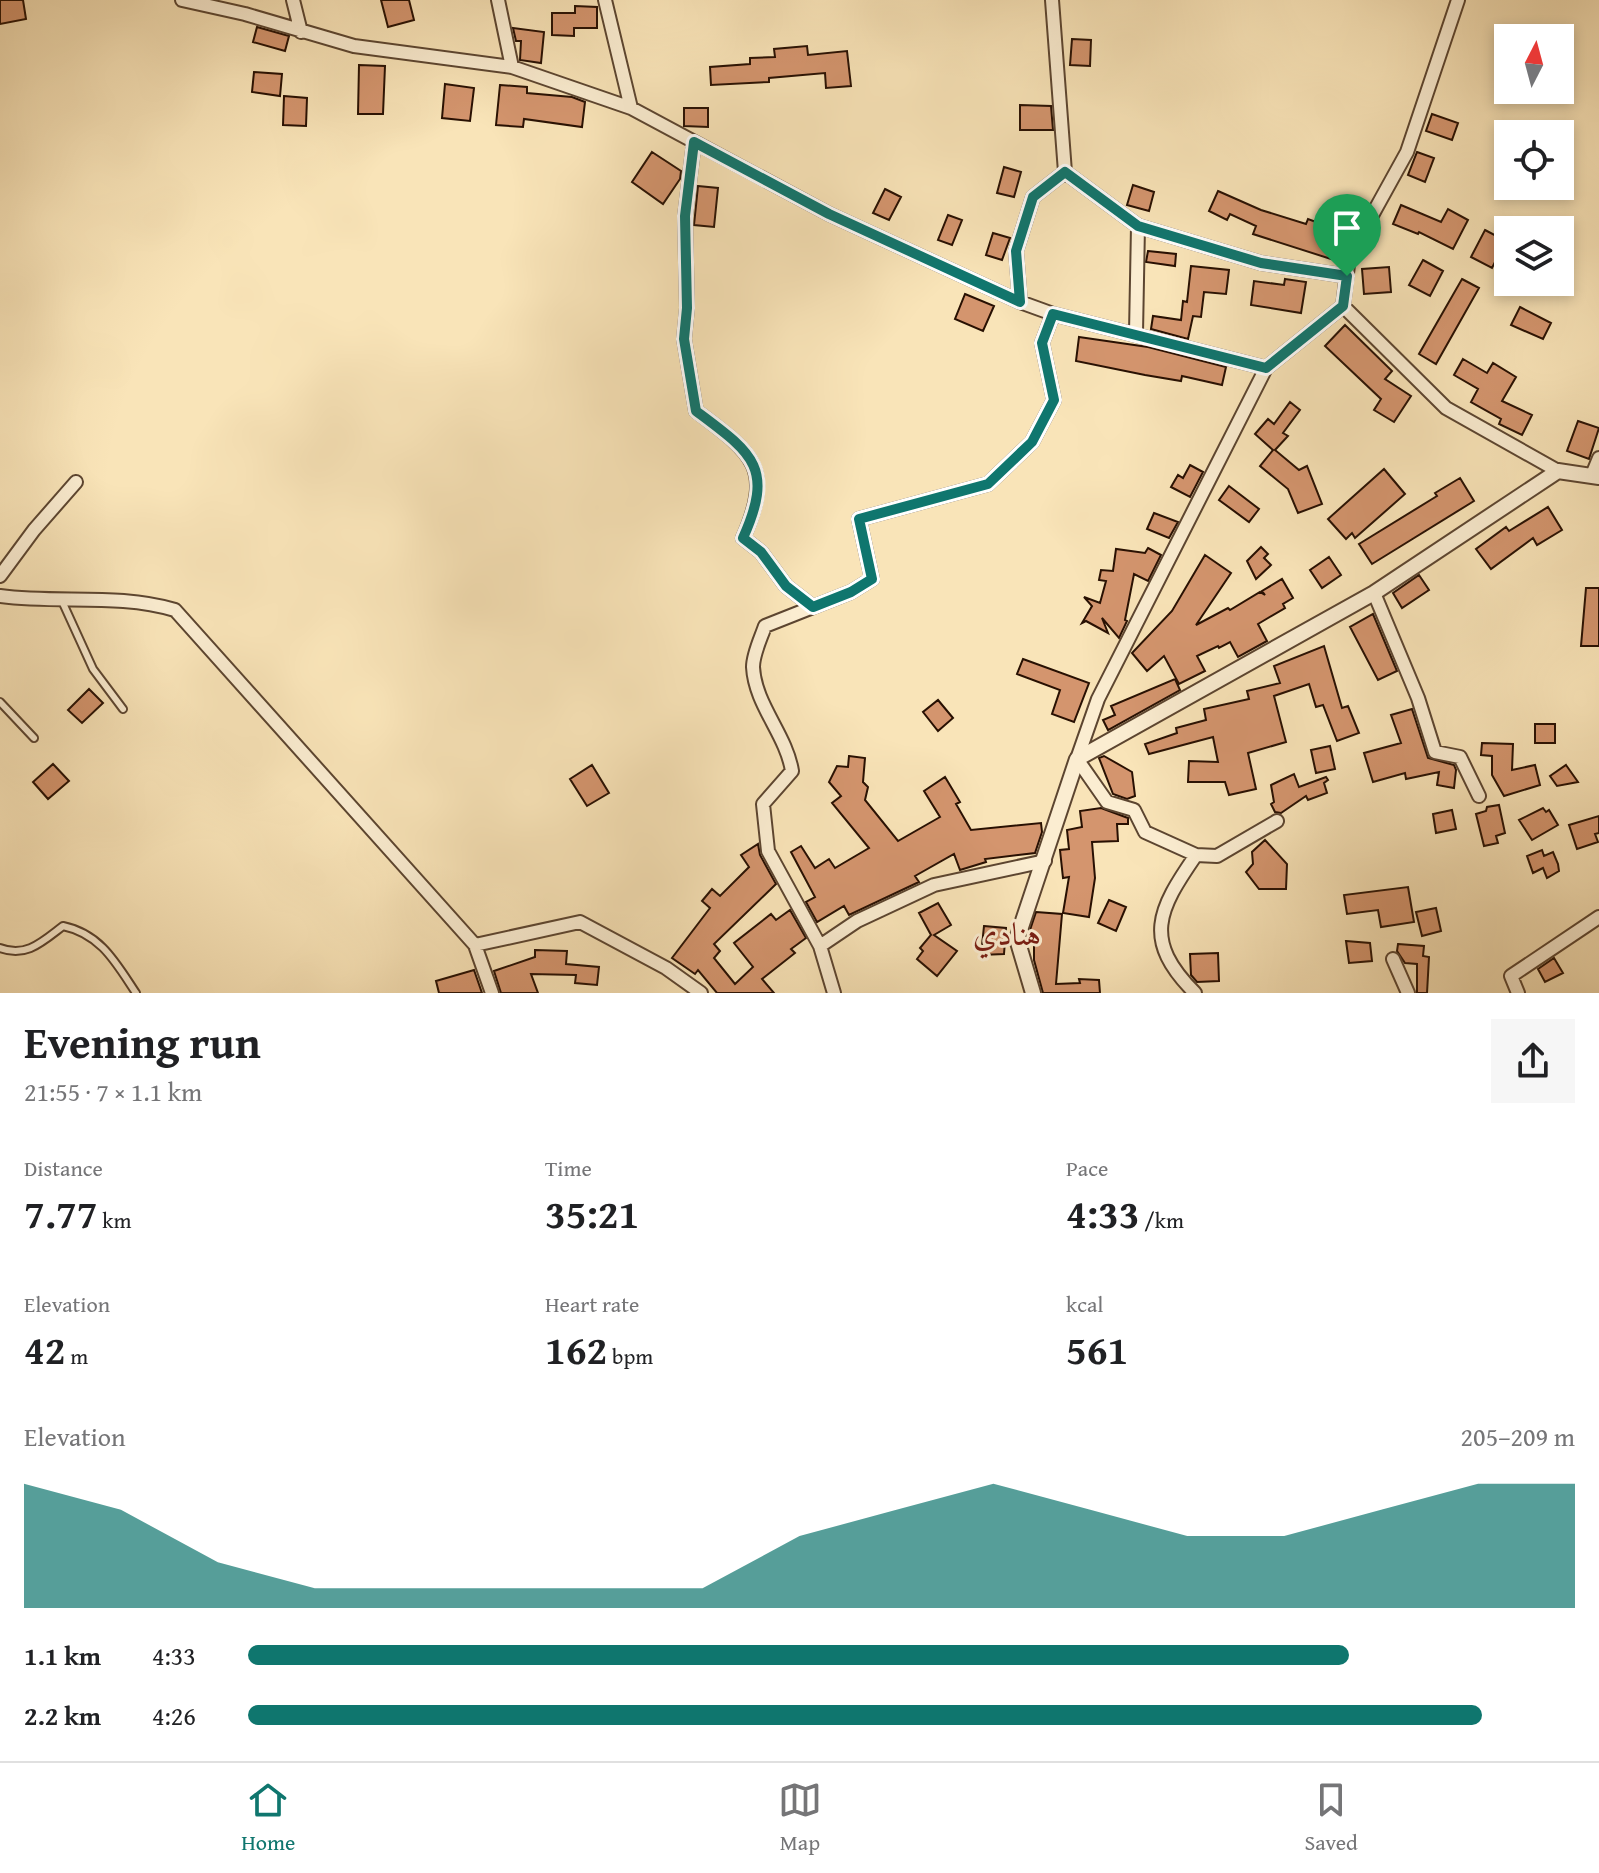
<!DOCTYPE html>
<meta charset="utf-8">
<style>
:root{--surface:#fff;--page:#f6f6f6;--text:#202124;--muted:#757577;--line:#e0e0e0;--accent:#0f766e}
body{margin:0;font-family:"Gentium Book Plus",Amiri,serif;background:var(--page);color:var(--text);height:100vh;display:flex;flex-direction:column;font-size:30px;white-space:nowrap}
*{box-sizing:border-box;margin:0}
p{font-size:26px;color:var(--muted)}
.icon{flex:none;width:44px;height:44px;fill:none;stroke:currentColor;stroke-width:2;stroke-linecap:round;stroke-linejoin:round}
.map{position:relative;height:993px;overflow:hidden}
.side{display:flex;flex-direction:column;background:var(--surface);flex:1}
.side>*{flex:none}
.needle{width:52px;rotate:6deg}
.fabs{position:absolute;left:1494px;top:24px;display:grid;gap:16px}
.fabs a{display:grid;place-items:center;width:80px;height:80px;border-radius:0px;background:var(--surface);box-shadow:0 4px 12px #0003;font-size:40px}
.pin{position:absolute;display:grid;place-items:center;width:68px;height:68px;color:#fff;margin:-82px -34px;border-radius:50% 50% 50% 0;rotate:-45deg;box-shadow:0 0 8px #0007}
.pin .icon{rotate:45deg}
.round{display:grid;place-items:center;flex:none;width:84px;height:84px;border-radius:0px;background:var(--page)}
.overview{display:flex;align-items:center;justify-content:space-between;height:136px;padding:0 24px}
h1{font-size:44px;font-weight:700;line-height:60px}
.figures{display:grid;grid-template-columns:repeat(3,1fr);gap:12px;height:136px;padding:8px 24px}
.figures div{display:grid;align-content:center}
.figures b{font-size:40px;font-weight:700}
.figures small{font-size:22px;font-weight:400}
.figures p{font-size:22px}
.chart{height:224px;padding:16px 24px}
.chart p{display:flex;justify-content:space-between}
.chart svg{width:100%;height:144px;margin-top:8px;fill:var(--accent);opacity:.7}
ul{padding:0 24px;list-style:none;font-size:26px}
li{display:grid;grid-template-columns:128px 96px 1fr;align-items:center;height:60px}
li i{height:20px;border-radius:10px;background:var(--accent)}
.tabs{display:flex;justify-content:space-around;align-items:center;height:112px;border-top:2px solid var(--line);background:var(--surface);font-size:22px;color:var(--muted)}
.tabs a{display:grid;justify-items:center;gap:4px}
.tabs .active{color:var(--accent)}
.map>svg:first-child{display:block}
.building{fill:#d4956e;stroke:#281002;stroke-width:2}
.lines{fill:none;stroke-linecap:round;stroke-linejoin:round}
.service-casing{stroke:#5c4530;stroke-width:10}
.minor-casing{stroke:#5c4530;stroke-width:16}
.tertiary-casing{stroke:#5c4530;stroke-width:18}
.service{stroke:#fbedd1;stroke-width:6}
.minor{stroke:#fbedd1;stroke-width:12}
.tertiary{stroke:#fbedd1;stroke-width:14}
.route-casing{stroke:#fff;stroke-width:16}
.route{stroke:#0f766e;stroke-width:10}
.labels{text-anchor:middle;stroke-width:6;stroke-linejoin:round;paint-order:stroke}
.quarter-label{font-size:32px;fill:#7a1f14;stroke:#fbedd1}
</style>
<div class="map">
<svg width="1599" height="993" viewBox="0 0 1599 993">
<rect width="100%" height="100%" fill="#f9e4b8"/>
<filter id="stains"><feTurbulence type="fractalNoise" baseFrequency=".0025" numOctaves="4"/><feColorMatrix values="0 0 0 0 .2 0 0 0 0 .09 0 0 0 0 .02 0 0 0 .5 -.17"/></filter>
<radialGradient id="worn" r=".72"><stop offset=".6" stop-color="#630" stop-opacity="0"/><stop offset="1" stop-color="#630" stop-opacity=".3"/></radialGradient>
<path class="building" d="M 0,0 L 23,0 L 26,19 L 0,24 Z
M 381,0 L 409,0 L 414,20 L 388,27 Z
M 575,6 L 597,7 L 597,28 L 574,28 L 574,36 L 552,35 L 552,13 L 575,13 Z
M 257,27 L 289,36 L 285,51 L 253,42 Z
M 513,28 L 544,32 L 541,63 L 520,60 L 521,41 L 516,41 Z
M 1072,39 L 1091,40 L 1090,66 L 1070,65 Z
M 807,46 L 808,55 L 847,51 L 851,86 L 826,88 L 825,73 L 769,78 L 769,82 L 711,85 L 710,67 L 750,64 L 750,58 L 775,57 L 774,49 Z
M 359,65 L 385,66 L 383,114 L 358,114 Z
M 254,72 L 282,74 L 280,96 L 252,92 Z
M 445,84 L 474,88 L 470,121 L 442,118 Z
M 500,85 L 527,87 L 527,93 L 572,97 L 585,102 L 582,127 L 524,119 L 523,127 L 496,125 Z
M 284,96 L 307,98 L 306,126 L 283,125 Z
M 1020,105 L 1051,106 L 1053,130 L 1020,130 Z
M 684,108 L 708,108 L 708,127 L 684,126 Z
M 1432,114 L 1458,123 L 1452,140 L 1426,131 Z
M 652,152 L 681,171 L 680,179 L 663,204 L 632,182 Z
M 1417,152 L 1434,158 L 1425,182 L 1408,175 Z
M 1004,167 L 1021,172 L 1014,197 L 997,193 Z
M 1133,185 L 1154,192 L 1149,211 L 1127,205 Z
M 698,186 L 718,188 L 714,227 L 694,225 Z
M 885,189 L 901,197 L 889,220 L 873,213 Z
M 1218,191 L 1261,210 L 1306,224 L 1308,219 L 1341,231 L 1331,259 L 1253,234 L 1256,226 L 1230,214 L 1227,220 L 1209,211 Z
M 1401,205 L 1441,222 L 1448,209 L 1468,220 L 1453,249 L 1419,232 L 1418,234 L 1393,224 Z
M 948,215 L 962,220 L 952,245 L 938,240 Z
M 1485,230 L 1508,242 L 1508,264 L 1497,258 L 1492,268 L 1471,257 Z
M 993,233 L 1010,238 L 1002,260 L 986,255 Z
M 1148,251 L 1176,254 L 1175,266 L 1146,262 Z
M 1423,260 L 1443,271 L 1430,296 L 1409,285 Z
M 1191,266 L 1229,270 L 1226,294 L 1204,292 L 1201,317 L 1193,316 L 1188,339 L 1151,329 L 1153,316 L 1181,320 L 1183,301 L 1187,302 Z
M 1389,267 L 1391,292 L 1364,294 L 1362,269 Z
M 1285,279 L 1306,282 L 1301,313 L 1251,305 L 1254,281 L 1284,285 Z
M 1462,279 L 1479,288 L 1436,364 L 1419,354 Z
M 965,294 L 994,306 L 983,331 L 955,319 Z
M 1520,307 L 1551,323 L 1543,339 L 1511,325 Z
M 1345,325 L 1392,371 L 1385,379 L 1411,396 L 1394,422 L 1374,410 L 1381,399 L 1325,346 Z
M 1079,337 L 1148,347 L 1226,367 L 1222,385 L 1182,376 L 1181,381 L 1145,375 L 1076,361 Z
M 1463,359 L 1487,373 L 1493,363 L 1516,377 L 1502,401 L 1532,415 L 1522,435 L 1499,424 L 1501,419 L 1471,402 L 1478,389 L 1454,375 Z
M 1290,402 L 1300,410 L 1283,433 L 1288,436 L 1275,450 L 1299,470 L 1307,466 L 1322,504 L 1298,513 L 1288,489 L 1260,466 L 1273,450 L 1255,434 L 1268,419 L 1274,424 Z
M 1578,421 L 1599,428 L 1589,459 L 1567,451 Z
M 1190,465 L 1203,472 L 1190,497 L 1171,487 L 1178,475 L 1183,478 Z
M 1384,469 L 1405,494 L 1355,538 L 1352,533 L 1346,539 L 1328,519 Z
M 1460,478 L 1474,501 L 1372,564 L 1359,544 L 1437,496 L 1435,493 Z
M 1229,486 L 1259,509 L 1249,522 L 1219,500 Z
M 1548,507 L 1562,530 L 1537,545 L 1533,538 L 1491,569 L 1476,549 L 1506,527 L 1509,531 Z
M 1154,513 L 1178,522 L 1169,538 L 1147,529 Z
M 1261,547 L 1268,554 L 1264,558 L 1271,565 L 1256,579 L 1247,561 Z
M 1148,548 L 1161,555 L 1148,581 L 1134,574 L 1125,620 L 1127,621 L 1119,638 L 1102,618 L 1108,633 L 1086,621 L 1082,623 L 1092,606 L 1084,597 L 1100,603 L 1106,581 L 1099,580 L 1101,570 L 1113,571 L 1116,549 L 1145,553 Z
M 1205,555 L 1231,573 L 1196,625 L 1228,608 L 1230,610 L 1260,592 L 1265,595 L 1262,591 L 1282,579 L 1293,598 L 1283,604 L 1285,608 L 1258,624 L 1267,641 L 1238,657 L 1230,642 L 1219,648 L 1218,646 L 1197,656 L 1205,671 L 1179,684 L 1164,656 L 1147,671 L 1132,653 L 1172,611 Z
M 1329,557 L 1341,575 L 1322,588 L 1310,570 Z
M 1419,575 L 1429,590 L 1402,608 L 1393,593 Z
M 1586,588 L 1599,588 L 1599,646 L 1581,646 Z
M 1373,614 L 1397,671 L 1378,680 L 1350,627 Z
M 1324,646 L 1342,708 L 1348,706 L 1359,733 L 1337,741 L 1323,705 L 1316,707 L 1309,684 L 1274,696 L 1286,742 L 1248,753 L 1256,789 L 1229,795 L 1225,782 L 1188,782 L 1189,761 L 1218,762 L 1213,737 L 1149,754 L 1145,744 L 1177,733 L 1176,728 L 1206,720 L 1204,709 L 1249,699 L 1247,691 L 1280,683 L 1274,666 Z
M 1023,659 L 1089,683 L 1074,722 L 1052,714 L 1060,690 L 1017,674 Z
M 1175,679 L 1180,690 L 1108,730 L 1103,720 L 1115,715 L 1111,706 Z
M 89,689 L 103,703 L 82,723 L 68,710 Z
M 938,700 L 953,718 L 938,731 L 923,712 Z
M 1412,709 L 1428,758 L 1454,765 L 1456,770 L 1454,788 L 1437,785 L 1439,772 L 1406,779 L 1405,773 L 1373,782 L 1364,753 L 1401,743 L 1391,715 Z
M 1535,724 L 1555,724 L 1555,743 L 1535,743 Z
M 1482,743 L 1513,744 L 1512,770 L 1535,765 L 1540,785 L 1504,796 L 1492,775 L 1492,756 L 1481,755 Z
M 1330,746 L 1335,769 L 1316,773 L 1311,750 Z
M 849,756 L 865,758 L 863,782 L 868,787 L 865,800 L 898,841 L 940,817 L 924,791 L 945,777 L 960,802 L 956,804 L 971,830 L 1041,823 L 1042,832 L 1035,853 L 985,859 L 986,862 L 960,870 L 954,854 L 915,876 L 919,882 L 849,915 L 844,906 L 817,922 L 806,902 L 815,897 L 791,852 L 801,846 L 815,868 L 829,859 L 835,868 L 869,848 L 832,803 L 841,796 L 829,782 L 837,766 L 848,767 Z
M 1104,756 L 1132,772 L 1135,796 L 1127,799 L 1113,794 L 1099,758 Z
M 53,764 L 69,781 L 48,799 L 33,782 Z
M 592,765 L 609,793 L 587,806 L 570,779 Z
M 1566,765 L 1578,782 L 1557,786 L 1550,776 Z
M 1294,774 L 1299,787 L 1326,777 L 1328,780 L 1324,783 L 1327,793 L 1308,800 L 1306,796 L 1281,813 L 1275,812 L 1271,804 L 1274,802 L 1271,785 Z
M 1499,805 L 1505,833 L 1496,836 L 1498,843 L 1484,846 L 1476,814 L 1486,811 L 1487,807 Z
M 1101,808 L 1128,818 L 1128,824 L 1117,824 L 1118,841 L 1092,842 L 1095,878 L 1089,917 L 1063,913 L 1069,877 L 1063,878 L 1060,850 L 1069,849 L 1067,830 L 1082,827 L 1080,811 Z
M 1543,808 L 1546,812 L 1549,810 L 1558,825 L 1532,840 L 1519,820 Z
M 1452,810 L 1456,829 L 1436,833 L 1433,814 Z
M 1599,816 L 1599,833 L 1595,834 L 1598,842 L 1577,849 L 1569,825 Z
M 1265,840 L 1287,864 L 1286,889 L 1259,889 L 1246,872 L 1253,864 L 1252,852 Z
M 758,844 L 760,855 L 776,884 L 714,944 L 720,951 L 714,958 L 735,984 L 753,967 L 734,943 L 771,914 L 776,920 L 790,910 L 806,938 L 791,949 L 795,953 L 762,979 L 774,993 L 717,993 L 698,970 L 695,974 L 672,958 L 710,908 L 702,901 L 712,889 L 720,896 L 749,867 L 741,855 Z
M 1542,850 L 1544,856 L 1553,852 L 1558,864 L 1559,871 L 1547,878 L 1543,868 L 1533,873 L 1527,856 Z
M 1408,887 L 1414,922 L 1381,927 L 1378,910 L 1347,914 L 1344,895 Z
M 1109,900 L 1126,907 L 1116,931 L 1098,923 Z
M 938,903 L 951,925 L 934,935 L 957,951 L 937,976 L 917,959 L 923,951 L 920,948 L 931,935 L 919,913 Z
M 1436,908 L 1441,931 L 1422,936 L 1416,912 Z
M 1036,912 L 1062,914 L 1056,984 L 1080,983 L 1079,979 L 1099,980 L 1100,993 L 1043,993 L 1034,960 L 1034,931 L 1030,930 Z
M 984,926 L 1006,928 L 1004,954 L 981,955 Z
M 1346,941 L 1370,943 L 1372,961 L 1349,963 Z
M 1398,944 L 1424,946 L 1423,956 L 1429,957 L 1427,993 L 1417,993 L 1417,964 L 1405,963 L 1397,951 Z
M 535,950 L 567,951 L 566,964 L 599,967 L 597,985 L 575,983 L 576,975 L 531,974 L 538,993 L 501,993 L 494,971 L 535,957 Z
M 1218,953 L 1219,981 L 1197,982 L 1191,975 L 1190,954 Z
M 1554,958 L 1563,973 L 1545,982 L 1538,969 Z
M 474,970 L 482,993 L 439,993 L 436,981 Z"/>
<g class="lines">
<g class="service-casing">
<path id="service" d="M 62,601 L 93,669 L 123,709
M 0,702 L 34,738
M 0,948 C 26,958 42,942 63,926 C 101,934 116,963 136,993"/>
</g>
<g class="minor-casing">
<path id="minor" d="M 182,0 L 245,14 L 354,46 L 512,67 L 631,108 L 829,214 L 1020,302 L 1053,314 L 1266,368
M 293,0 L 301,32
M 498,0 L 512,67
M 605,0 L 631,108
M 694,142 L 685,216 L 687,308 L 684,339 L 696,411 C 752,453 774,467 743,538 L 761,552 L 786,586 L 813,607
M 1065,172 L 1138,226 L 1261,263 L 1347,276
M 1020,302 L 1016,251 L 1033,197 L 1065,172 L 1052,0
M 1343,306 L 1446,408 L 1558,471
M 1136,333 L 1138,226
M 1592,475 L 1599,458
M 0,576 L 34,530 L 76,482
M 1374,593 L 1418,698 L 1435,752 L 1460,757 L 1479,796
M 0,596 C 59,604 118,593 175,610 L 475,945 L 580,922 L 666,968 L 701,993
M 1277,821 L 1217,856 L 1196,855 L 1145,832 L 1134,810 L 1107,802 L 1077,759 L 1098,699 L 1266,368 L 1343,306 L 1349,257 L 1407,152 L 1458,0
M 475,945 L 492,993
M 820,946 L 857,921 L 934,885 L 1045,861
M 1393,959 L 1408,993
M 834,993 L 820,946 L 768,851 L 763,804 L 792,771 C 786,734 755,705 753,667 C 753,654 761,638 765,626 L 851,592 L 872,579 L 859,519 L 988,484 L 1032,442 L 1054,400 L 1042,343 L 1053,314
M 1195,993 C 1142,940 1158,910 1196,855
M 1518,993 L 1511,976 L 1599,917"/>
</g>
<g class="tertiary-casing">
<path id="tertiary" d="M 1033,993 L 1017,939 L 1077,759 L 1374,593 L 1558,471 L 1599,477"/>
</g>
<use href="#service" class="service"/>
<use href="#minor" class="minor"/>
<use href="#tertiary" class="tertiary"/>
</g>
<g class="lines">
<g class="route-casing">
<path id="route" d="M 694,142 L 829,214 L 1020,302 L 1016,251 L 1033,197 L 1065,172 L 1138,226 L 1261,263 L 1347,276 L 1343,306 L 1266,368 L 1053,314 L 1042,343 L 1054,400 L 1032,442 L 988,484 L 859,519 L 872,579 L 851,592 L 813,607 L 786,586 L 761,552 L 743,538 C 775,467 752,453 696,411 L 684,339 L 687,308 L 685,216 Z"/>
</g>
<use href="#route" class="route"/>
</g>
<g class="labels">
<g class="quarter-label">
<text x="1007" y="945">هنادي</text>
</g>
</g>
<rect width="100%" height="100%" filter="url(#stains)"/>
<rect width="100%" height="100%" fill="url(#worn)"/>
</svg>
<div class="fabs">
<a><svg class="needle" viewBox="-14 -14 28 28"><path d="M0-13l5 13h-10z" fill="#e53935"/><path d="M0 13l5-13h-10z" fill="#757577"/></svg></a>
<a><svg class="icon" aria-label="locate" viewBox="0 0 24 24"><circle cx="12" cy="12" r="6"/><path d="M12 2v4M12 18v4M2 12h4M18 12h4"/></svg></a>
<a><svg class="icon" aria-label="layers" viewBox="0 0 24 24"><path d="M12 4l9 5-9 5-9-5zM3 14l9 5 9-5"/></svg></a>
</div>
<div class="pin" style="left:1347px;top:276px;background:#1e9e55"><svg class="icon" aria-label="arrive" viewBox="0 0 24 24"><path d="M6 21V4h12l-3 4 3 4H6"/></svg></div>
</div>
<section class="side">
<div class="overview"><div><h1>Evening run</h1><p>21:55 · 7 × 1.1 km</p></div><a class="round"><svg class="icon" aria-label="share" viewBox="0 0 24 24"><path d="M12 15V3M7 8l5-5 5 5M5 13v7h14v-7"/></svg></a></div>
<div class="figures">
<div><p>Distance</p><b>7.77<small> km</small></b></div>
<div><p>Time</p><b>35:21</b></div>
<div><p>Pace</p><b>4:33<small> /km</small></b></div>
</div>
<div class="figures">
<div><p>Elevation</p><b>42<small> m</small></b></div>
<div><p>Heart rate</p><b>162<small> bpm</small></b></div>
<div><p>kcal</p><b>561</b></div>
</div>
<div class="chart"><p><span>Elevation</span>205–209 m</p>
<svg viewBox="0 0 160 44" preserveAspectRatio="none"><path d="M0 44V6L10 14L20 30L30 38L40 38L50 38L60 38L70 38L80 22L90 14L100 6L110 14L120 22L130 22L140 14L150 6L160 6V44z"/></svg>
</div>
<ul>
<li><b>1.1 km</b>4:33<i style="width:83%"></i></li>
<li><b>2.2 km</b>4:26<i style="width:93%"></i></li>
</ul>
</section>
<nav class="tabs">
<a class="active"><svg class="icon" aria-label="home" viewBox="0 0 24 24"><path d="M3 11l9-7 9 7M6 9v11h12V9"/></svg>Home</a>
<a><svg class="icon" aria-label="map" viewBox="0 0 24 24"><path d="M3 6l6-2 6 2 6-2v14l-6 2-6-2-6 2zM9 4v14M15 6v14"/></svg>Map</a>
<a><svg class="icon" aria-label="saved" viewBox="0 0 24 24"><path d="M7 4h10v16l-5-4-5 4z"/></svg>Saved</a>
</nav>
